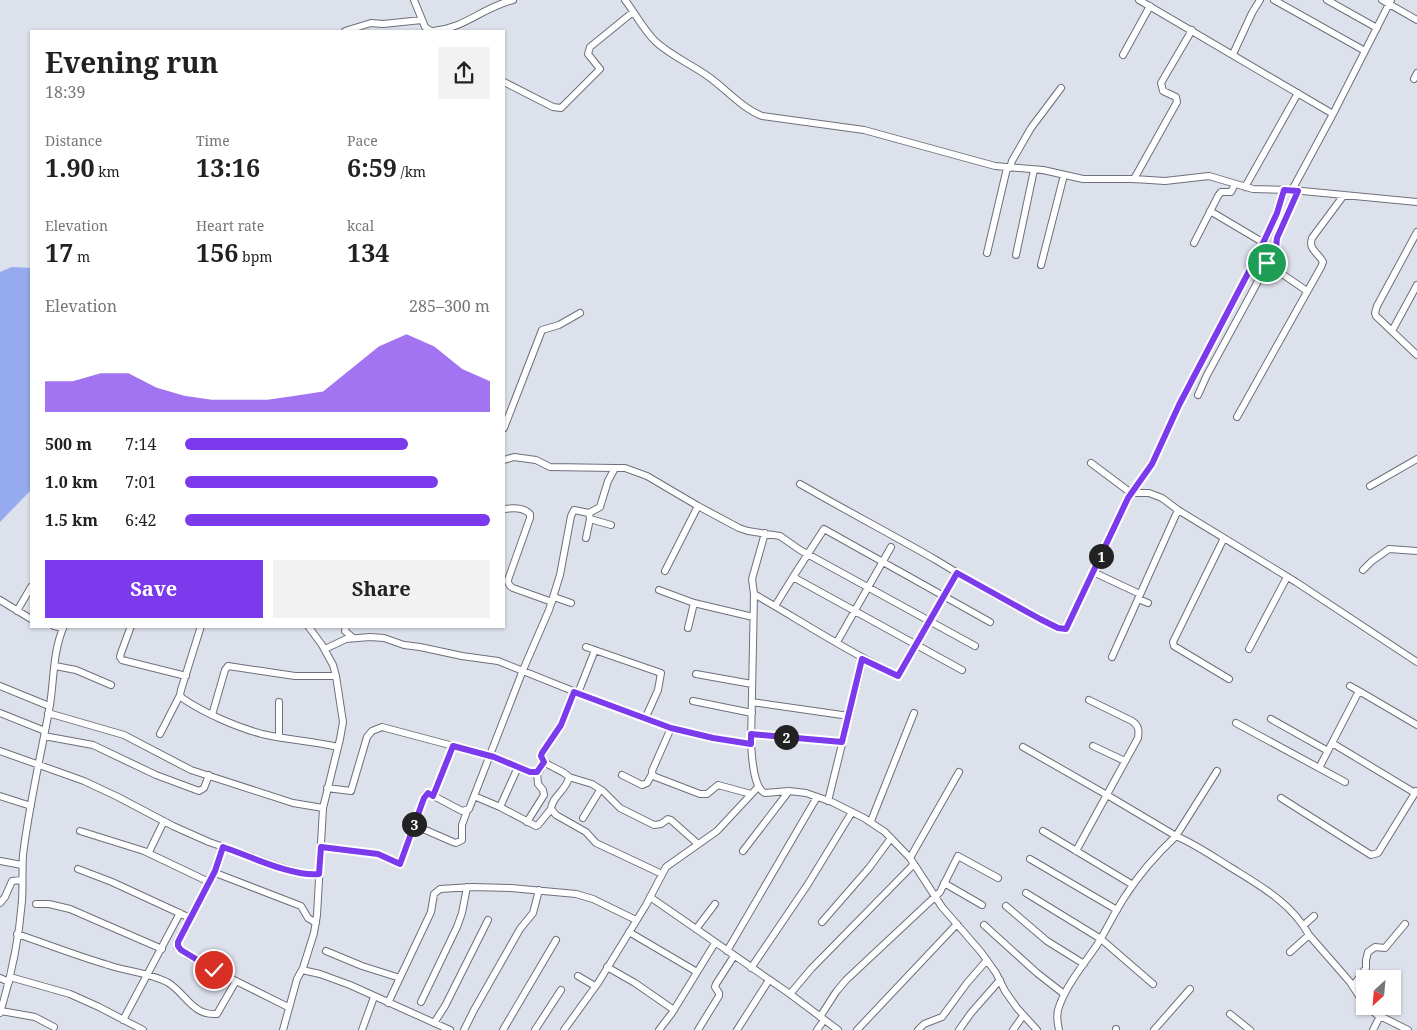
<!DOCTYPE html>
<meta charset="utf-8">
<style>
:root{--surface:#fff;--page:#f2f2f2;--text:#222;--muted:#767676;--accent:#7c3aed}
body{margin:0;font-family:"Noto Serif",serif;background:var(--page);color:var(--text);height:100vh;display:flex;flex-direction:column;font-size:19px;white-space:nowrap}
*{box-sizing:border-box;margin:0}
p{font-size:16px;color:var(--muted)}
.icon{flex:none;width:28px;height:28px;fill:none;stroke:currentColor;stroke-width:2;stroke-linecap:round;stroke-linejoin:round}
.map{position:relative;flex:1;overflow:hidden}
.sheet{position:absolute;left:30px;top:30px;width:475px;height:598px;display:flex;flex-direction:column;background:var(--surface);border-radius:0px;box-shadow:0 1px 4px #0004}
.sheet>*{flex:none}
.needle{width:32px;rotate:206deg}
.tools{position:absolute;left:1356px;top:970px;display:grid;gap:10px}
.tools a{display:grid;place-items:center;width:45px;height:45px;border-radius:0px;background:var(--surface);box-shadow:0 1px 4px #0004;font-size:25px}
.pin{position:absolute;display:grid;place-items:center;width:42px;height:42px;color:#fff;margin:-21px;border:2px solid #fff;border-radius:50%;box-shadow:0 1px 5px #0007}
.km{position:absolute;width:25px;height:25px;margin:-12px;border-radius:50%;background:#222;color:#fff;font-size:14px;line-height:25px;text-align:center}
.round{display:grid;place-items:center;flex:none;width:52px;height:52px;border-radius:0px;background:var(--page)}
.headline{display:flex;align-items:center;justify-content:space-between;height:85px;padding:0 15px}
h1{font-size:28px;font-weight:700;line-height:38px}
.figures{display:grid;grid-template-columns:repeat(3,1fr);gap:8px;height:85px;padding:5px 15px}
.figures div{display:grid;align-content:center}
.figures b{font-size:25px;font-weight:700}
.figures small{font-size:14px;font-weight:400}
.figures p{font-size:14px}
.chart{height:140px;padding:10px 15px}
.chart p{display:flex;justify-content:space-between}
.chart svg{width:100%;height:90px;margin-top:5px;fill:var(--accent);opacity:.7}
.cta{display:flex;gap:10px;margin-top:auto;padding:10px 15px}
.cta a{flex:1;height:58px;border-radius:0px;background:var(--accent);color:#fff;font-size:20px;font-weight:700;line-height:58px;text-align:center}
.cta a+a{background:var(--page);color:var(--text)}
ul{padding:0 15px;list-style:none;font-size:16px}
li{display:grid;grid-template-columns:80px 60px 1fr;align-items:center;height:38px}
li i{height:12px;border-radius:6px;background:var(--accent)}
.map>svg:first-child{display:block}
.water{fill:#96abef}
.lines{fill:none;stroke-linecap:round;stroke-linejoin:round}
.street-casing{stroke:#6d707a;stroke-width:8}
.street{stroke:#fff;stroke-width:6}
.route-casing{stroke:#fff;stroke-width:10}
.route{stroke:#7c3aed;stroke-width:6}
</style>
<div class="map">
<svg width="1417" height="1030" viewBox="0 0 1417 1030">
<rect width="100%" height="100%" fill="#dde1ec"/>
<path class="water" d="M 12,267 L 31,268 L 31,490 L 0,522 L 0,272 Z"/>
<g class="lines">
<g class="street-casing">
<path id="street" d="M 414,0 L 425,27 L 431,31
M 625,0 C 635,13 643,29 655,41 C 671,56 691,64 709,77 C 727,90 742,108 762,116 L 864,130 L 995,166 L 1043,170 L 1083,179 L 1134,179 L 1165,181 L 1209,176 L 1253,189 L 1292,190 L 1417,202
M 1139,0 L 1333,114
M 1274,0 L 1365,51
M 1327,0 L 1377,28
M 1382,0 L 1417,20
M 345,31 L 371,23 L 383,24 L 422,20
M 433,31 C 466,28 483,7 513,0
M 1233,54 L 1252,13 L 1260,0
M 1123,55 L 1150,6
M 1414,79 L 1417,73
M 504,82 L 553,107 L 561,108 L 600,69 L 588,54 L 590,47 L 633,12
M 1010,168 L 1012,161 L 1031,128 L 1061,88
M 1134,179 L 1177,102 L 1176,97 L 1163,91 L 1161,83 L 1192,30
M 1245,187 L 1298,93
M 1292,190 L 1333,114 L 1391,0
M 1210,211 L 1264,243
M 1417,232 L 1377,306 L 1375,313 L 1376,316 L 1417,355
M 1194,243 L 1218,196 L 1221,192 L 1231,192 L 1235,184
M 987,253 L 1007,168
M 1016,255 L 1034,170
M 1267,263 L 1276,248 L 1277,238 L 1298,191
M 1041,265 L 1064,175
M 1392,331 L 1417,285
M 1198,395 L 1207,375 L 1256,285 L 1266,263 L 1307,291
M 1237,417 L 1321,267 L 1323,262 C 1318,252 1308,250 1312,238 L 1344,195
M 504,428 L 542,330 L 559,325 L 580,313
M 504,460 L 514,457 L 536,460 L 550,467 L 615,468
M 1091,463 L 1131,493 L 1149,493 L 1162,498 L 1178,510 L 1296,582 L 1417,662
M 800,484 C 845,510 891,534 936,560 C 964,577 992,594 1021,609 C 1036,617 1050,626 1066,629 L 1128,498 L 1152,464 L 1179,405 L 1257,257 L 1270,231 L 1284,190
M 1370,486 L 1417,459
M 504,509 C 513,508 523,507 530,514 L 530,518 L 509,577 C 507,582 508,585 513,588 L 552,602
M 589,513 L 590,519 L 611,525
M 765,533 L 752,579 L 754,594 L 751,744 C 752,756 753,788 765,793 L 789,791 L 806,793 L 832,802 L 864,818 L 885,832 L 910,858 L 942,907 L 981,952 L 996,973 L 1005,991 L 1017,1008 L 1037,1030
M 586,538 L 590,519
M 1224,538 L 1173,642 L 1174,646 L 1229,679
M 1363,570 L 1372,561 L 1389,549 L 1417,551
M 665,571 L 698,506
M 1093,572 L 1140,594
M 793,577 L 824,529 L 990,622
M 659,590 L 694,603 L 753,617
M 754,594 C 801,621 848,652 898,676 L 957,573
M 554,597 L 571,603
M 1138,599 L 1148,603
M 0,600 L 31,619
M 775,606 L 793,577 L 962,670
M 17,611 L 31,587
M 54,626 L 63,628
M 131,626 L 121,653 L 120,657 L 122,660 L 186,676
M 201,626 L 181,690 L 180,695 L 182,698 C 204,713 236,727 262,734 C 287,740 313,741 338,747
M 346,626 L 345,631 L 352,637
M 688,628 L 694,603
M 837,642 L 891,547
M 586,647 L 661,673 L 658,690 L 645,719
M 325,649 L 346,639 L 370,637 L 384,638 L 404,645 L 420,647 L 462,656 L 498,661 L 603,703 L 671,728 L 713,738 L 751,744
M 1249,649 L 1287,577
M 1112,657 L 1178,510
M 55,666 L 76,670 L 111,685
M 696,674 L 752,684
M 0,686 L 49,706
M 1350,686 L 1359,691
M 575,691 L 561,725 L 541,756 C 546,768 561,768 569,777 C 567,790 552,796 551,809 L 556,815 L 586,832 L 596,843 L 662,874
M 578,693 L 595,650
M 693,701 L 752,713
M 752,702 L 849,716
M 0,713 L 45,731
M 48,713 L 124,735 L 191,770 L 293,803 L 323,808
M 212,715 L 225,670 L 228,666 L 295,676 L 336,676
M 1271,719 L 1328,751
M 1236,723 L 1345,782
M 671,728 L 652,771 L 653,776 L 700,794 L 707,794 L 718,785 L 751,794
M 160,734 L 180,695
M 751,734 L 842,742
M 44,736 L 93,745 L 156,775 L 199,791 L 204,788 L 209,775
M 279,737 L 279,702
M 1332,743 L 1415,793 L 1416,791
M 1093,746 L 1125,761
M 1023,747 L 1107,795 L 1176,836 L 1217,771
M 0,751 L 84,781 L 118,797 L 173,826 L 209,842 L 301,874 L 319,874
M 1319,768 L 1359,691 L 1417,725
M 622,775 L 642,785 L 647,783 L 652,774
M 569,777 L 592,784 L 603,791 L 620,808 L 654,825 L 661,824 L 668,819 L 671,820 L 698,844
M 327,788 L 351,791 L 367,737 L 372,731 L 382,727 L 487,755 L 534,773 L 540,770 L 543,762
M 0,796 L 31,806
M 433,796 L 453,746
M 474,796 L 500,807 L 536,826 L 538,825 L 551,809
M 1281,798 L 1371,855 L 1378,853 L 1415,793
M 828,801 L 863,659
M 500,807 L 518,767
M 583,818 L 600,790
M 871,821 L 914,713
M 527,822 L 544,795 L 543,790 L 538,784 L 537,772
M 414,825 L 453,842 L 456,843 L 462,840 L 462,825 L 467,811
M 80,831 L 144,851 L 209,882
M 1043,831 L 1133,885
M 223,847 L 215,868 L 215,871 L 218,874 L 301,906 L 308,918 L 316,923
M 321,847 L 378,854 L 399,864 L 425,795 L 430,794 L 462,811 L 469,809 L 523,670 L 549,610 L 560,575 L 571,516 L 574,510 L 589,513 L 600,507 L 608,481 L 615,468 L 625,468 L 647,476 L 698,506 L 739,528 L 748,531 L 780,536 L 800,550 L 975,646
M 743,851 L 789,791
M 1076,851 L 1138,738 C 1139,730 1139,726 1132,721 L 1089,700
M 149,852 L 164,821
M 910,858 L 959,772
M 1030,859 L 1117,910
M 0,861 L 22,865
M 78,869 L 112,882 L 190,918
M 215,871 L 177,942 L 177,947 L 187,955 L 214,970 L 288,1007
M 944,883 L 982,905
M 1026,893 L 1101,939 L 1153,984
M 650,897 L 790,994 L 838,1030
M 0,903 L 5,897 L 12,881 L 22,880
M 36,904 L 49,904 L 70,909 L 162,949
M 1006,906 L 1047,941 L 1084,964
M 822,922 L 869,868 L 891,838
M 984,925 L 1037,973 L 1064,994
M 1304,925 L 1314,916
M 696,929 L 715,904
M 629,932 L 697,972
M 17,934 C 47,944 77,956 108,965 C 129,972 146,972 167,982 C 185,992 192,1016 217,1014 L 236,981
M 326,951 L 362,966 L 400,978
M 727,951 L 817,797
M 1290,952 L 1309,935
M 607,967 L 635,983 L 674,1010
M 751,968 L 808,884 L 852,812
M 302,970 L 320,974 L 350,985 L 450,1030
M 578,976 L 595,986
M 10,977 L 70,994 L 99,1007 L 143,1030
M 0,978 L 9,982
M 1353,986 L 1366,968 L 1366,960 L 1368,952 L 1375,947 L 1385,948 L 1405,924
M 790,994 L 811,969 L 914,864
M 421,1002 L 457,927 L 462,913 L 467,887
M 388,1003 L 431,912 L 434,894 L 440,889 L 472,887 L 511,888 L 576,894 L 593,899 L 636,920
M 1366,1006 L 1376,1014 L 1408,1030
M 1,1011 L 35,1017 L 54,1027
M 0,1013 C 11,977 19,939 22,901 C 23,886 22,870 23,855 C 29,805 41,755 50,705 C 54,679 53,650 64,626
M 1230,1014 L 1250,1030
M 820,1017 L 836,992 L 846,980 L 940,892 L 958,856 L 998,878
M 123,1020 L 180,913
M 434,1023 L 445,1006 L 488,920
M 283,1030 L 297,979 L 303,968 L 314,933 L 317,915 L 323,808 L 340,739 L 343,722 L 336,676 L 333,665 L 322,645 L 308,626
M 362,1030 L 374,997
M 464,1030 L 474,1010 L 520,929 L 533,913 L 539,890
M 503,1030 L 556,940
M 535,1030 L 561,990
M 564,1030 L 598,983 L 646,905 L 666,867 L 717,831 L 758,787
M 659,1030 L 672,1013 L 715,943
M 698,1030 L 719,996 L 719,993 L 715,987 L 716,984 L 734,956
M 737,1030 L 769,980
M 817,1030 L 824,1020
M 857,1030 L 957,924
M 918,1030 L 924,1024 L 942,1017 L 967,983 L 987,960
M 959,1030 L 971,1013 L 1000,980
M 1013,1030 L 1023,1016
M 1059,1030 C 1057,1020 1056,1013 1060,1004 C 1068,983 1084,964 1097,945 C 1107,929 1115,911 1126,895 C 1140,873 1157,854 1176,836 C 1195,844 1212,856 1230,867 C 1259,885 1292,903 1309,935 L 1350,982 L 1365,1005
M 1116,1030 L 1116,1029
M 1154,1030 L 1190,989
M 1373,1030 L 1380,1016"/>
</g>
<use href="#street" class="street"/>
</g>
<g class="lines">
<g class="route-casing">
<path id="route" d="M 214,970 L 181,950 L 178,946 L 178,942 L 215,871 L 223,847 C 250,856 292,877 319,874 L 321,847 L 378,854 L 400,864 L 424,798 L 428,793 L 433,796 L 453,746 L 494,757 L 530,772 L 537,772 L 544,762 L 541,756 L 542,753 L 561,725 L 574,692 L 671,728 L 713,738 L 751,744 L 751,734 L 842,742 L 862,659 L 898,676 L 957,573 L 1040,619 L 1058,628 L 1066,629 L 1128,498 L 1152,464 L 1179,405 L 1257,256 L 1277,213 L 1284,190 L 1298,191 L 1277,238 L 1276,248 L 1267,263"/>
</g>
<use href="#route" class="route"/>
</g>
</svg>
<div class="tools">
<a><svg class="needle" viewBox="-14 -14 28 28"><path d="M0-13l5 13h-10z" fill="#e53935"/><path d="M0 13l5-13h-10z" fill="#767676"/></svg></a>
</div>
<div class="pin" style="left:1267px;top:263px;background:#1e9e55"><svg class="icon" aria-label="arrive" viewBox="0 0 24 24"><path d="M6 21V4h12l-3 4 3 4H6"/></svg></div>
<div class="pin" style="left:214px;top:970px;background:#d93025"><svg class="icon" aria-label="check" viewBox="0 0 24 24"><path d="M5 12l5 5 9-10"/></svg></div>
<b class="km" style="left:1101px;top:556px">1</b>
<b class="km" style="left:786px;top:737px">2</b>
<b class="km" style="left:414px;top:824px">3</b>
<section class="sheet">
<div class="headline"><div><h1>Evening run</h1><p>18:39</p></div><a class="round"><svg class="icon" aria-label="share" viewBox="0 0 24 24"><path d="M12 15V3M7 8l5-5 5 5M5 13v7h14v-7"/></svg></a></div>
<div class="figures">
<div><p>Distance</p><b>1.90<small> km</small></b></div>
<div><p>Time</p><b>13:16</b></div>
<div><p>Pace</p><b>6:59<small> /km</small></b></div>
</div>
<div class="figures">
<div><p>Elevation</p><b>17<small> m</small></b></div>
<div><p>Heart rate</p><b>156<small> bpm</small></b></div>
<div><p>kcal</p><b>134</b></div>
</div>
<div class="chart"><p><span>Elevation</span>285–300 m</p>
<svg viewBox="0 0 160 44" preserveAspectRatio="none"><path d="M0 44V29L10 29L20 25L30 25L40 32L50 36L60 38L70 38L80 38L90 36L100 34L110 23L120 12L130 6L140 12L150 23L160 29V44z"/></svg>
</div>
<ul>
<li><b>500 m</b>7:14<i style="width:73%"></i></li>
<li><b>1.0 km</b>7:01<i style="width:83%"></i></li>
<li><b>1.5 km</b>6:42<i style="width:100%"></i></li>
</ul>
<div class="cta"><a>Save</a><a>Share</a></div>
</section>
</div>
